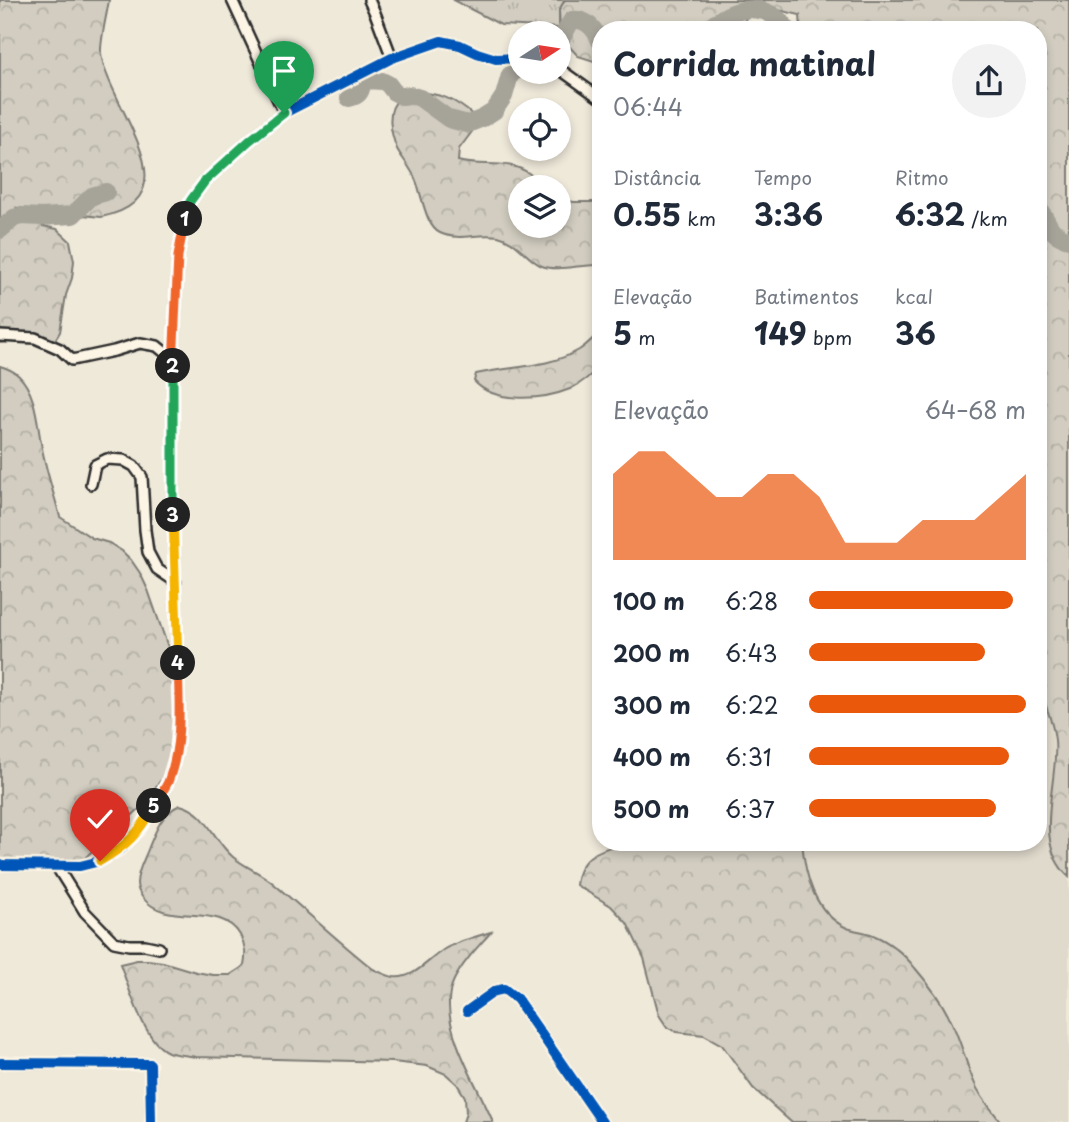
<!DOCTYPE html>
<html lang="pt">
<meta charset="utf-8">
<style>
:root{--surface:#fff;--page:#f2f2f3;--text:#1f2937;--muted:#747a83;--accent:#ea580c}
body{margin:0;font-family:"Playpen Sans",sans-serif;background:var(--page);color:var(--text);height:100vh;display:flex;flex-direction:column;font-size:26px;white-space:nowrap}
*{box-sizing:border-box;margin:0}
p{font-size:23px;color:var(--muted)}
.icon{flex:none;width:38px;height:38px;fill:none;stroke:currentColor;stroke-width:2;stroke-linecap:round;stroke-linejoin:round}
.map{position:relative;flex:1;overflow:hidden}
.side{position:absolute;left:592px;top:21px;width:455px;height:830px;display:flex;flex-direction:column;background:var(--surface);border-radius:28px;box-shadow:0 4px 10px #0003}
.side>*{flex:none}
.needle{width:46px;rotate:78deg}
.fabs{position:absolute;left:508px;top:21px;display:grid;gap:14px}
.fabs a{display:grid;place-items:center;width:63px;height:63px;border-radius:50%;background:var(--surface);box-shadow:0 4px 10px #0003;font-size:35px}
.pin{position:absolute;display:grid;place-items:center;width:60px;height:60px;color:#fff;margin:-72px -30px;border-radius:50% 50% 50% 0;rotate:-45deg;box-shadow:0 0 7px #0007}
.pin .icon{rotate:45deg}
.km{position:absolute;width:35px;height:35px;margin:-18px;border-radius:50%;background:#222;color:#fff;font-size:19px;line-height:35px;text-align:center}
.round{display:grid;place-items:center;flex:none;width:74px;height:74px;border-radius:37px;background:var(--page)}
.overview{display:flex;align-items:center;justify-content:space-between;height:119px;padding:0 21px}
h1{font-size:32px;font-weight:700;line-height:52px}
.metrics{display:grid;grid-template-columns:repeat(3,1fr);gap:10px;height:119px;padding:7px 21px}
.metrics div{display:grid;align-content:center}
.metrics b{font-size:30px;font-weight:700}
.metrics small{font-size:19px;font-weight:400}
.metrics p{font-size:19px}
.chart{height:196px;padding:14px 21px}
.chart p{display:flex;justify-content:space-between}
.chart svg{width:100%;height:126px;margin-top:7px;fill:var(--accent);opacity:.7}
ul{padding:0 21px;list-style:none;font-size:23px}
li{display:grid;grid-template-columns:112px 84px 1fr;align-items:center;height:52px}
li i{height:18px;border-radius:9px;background:var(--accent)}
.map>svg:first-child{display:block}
.built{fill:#e0dacc}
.grass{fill:url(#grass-tufts);stroke:#7e7c76;stroke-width:2}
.forest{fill:url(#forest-crowns);stroke:#7e7c76;stroke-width:2}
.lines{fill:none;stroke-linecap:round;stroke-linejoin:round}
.river{stroke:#a6a399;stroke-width:18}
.street-casing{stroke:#2b2b2b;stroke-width:14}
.street{stroke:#fcf5e5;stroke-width:9}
.cycleway-casing{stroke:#fcf5e5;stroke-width:15}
.cycleway{stroke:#0057b8;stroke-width:10}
.split-1-casing{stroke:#fff;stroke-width:14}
.split-2-casing{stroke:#fff;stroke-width:14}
.split-3-casing{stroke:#fff;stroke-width:14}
.split-4-casing{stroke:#fff;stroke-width:14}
.split-5-casing{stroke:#fff;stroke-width:14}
.split-6-casing{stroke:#fff;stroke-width:14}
.split-1{stroke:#22a559;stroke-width:9}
.split-2{stroke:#f0652b;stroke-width:9}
.split-3{stroke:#22a559;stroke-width:9}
.split-4{stroke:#f5b400;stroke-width:9}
.split-5{stroke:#f0652b;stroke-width:9}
.split-6{stroke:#f5b400;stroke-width:9}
</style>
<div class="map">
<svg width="1069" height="1122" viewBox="0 0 1069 1122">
<defs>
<pattern id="grass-tufts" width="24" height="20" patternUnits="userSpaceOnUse" patternTransform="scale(1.75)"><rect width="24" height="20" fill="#d2cdc0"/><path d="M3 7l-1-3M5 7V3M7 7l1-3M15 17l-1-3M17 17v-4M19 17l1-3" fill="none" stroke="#b4b0a5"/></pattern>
<pattern id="forest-crowns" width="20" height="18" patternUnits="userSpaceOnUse" patternTransform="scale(1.75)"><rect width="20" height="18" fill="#d2cdc0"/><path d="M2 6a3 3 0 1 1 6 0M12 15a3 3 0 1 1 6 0" fill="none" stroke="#b4b0a5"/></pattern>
</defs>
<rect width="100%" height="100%" fill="#efe9da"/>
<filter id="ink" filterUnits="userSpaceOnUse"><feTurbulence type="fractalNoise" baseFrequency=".0143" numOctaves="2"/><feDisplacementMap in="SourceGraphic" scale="14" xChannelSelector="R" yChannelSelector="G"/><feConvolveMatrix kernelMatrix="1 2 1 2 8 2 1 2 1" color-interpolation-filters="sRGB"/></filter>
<g filter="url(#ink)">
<path class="built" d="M 1038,682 L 1055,741 L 1052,790 L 1048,820 L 1066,875 L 1069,877 L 1069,1122 L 1001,1122 L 981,1096 L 974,1083 L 962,1048 L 950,1018 L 935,994 L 914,967 L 875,936 L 847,927 L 830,917 L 820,906 L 809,883 L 803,858 L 802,842 L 1038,842 Z"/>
<path class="grass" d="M 453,0 L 565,0 L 559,10 L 559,28 L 501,25 Z"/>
<path class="forest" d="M 0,0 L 109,0 C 107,14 100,41 101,53 C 107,105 198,198 101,217 L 18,208 L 43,226 L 57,229 L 70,241 L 74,261 L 72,278 L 66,295 L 60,332 L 55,340 L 42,342 L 26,340 L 0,343 Z
M 565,0 L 1069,0 L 1069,877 C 1031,842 1059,784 1055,740 C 1053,720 1043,701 1038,681 L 1038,30 L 801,30 L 800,15 L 757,5 L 746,18 L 740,30 L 600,30 L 600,63 L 578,56 L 566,43 L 560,28 L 559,10 Z
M 413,92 C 439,93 454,98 474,116 L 474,129 L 459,149 L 458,161 C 482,168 509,158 530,174 C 534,177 538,183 541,187 L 520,187 L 520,226 L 558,226 L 558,199 L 574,202 L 600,202 L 600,265 C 582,264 558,272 542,266 C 527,260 517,240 498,236 C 479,232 459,242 440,233 C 426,227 422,195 416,181 C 412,169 403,160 397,149 C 391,134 385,110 399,99 C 402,95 408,94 413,92 Z
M 600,332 L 600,365 C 592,375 582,383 570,389 C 543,400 494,404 474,381 L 476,374 C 510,366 548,368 579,350 C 587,345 593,338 600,332 Z
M 0,366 C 7,368 14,371 19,376 C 37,394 37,425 42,448 C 46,471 54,494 60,517 L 92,538 L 109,543 L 122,551 L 131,560 L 140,573 L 148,590 L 170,653 L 177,690 L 173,757 L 167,772 L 138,810 L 78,864 L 5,862 L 0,859 Z
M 180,805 C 208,812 212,839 233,857 C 245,867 261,873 274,884 C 307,912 339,942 373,969 C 380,972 387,976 394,977 C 414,979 428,960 443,950 C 457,941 475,937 491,932 C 478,947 463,962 454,980 C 434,1021 478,1084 493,1122 L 463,1122 L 466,1113 L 465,1097 L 457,1084 L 446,1074 L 427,1066 L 393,1062 L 196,1057 C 187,1055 176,1055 168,1052 C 144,1042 129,987 120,964 L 137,960 L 148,960 L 163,962 L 196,972 L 213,975 L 230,975 L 244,966 C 246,955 246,946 240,935 C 220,901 167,928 143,898 C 139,893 137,889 137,883 C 137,871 145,858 149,847 C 156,830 162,813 180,805 Z
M 626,842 L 802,842 C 805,875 814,913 847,928 C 856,931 865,932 873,935 C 890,942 904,954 915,968 C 928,983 940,999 949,1017 C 960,1037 965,1061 974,1082 C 980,1097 991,1109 1001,1122 L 791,1122 L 753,1088 L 722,1045 L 704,1035 L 677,1032 L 667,1027 L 659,1015 L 644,958 L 627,923 L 611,906 L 576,885 C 579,854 600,850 626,842 Z"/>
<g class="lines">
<path class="river" d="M 707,30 C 733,5 767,0 788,30
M 558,45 L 570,23 L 572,20 C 586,18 595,29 600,41
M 349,98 C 358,96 361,93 362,84 L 367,80 L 382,81 L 388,84 L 394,92 L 402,96 L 410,95 L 420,98 L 449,119 L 468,124 L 483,118 L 494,111 L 504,96 L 510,75 L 520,68
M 1038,208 C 1050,221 1048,236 1069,239
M 0,230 L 14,218 L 21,216 L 42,217 L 73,215 L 92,196 L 106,192"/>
<g class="street-casing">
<path id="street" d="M 232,0 L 284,113
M 369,0 L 375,13 L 392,58
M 558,68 L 600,98
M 0,336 L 35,338 L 60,349 L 72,360 L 114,351 L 140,343 L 157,346 L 173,359
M 91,484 L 95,465 L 107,459 L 123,460 L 134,466 L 142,477 L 145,530 L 148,552 L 157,569 L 176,582
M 0,865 L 80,866 L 100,861 L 121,849 L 140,829 L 167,784 L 177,751 L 179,716 L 173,513 L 173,359 L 178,256 L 187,207 L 196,192 L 205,181 L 249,141 L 284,113 L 392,58 L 441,41 L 460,45 L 477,53 L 496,59 L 520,58
M 57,867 L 85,912 L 114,942 L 129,945 L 145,945 L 159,948
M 467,1011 L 495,991 L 504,989 L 517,999 L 602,1122
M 0,1063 L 150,1064 L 151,1122"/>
</g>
<use href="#street" class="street"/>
<g class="cycleway-casing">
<path id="cycleway" d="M 0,865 L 80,866 L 100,861 L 121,849 L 140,829 L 167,784 L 177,751 L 179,716 L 173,513 L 173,359 L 178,256 L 187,207 L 196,192 L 205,181 L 249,141 L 284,113 L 392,58 L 441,41 L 460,45 L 477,53 L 496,59 L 520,58
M 467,1011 L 495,991 L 504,989 L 517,999 L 602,1122
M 0,1063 L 150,1064 L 151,1122"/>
</g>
<use href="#cycleway" class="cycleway"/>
</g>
</g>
<g class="lines" filter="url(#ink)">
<g class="split-1-casing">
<path id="split-1" d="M 185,219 L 187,207 L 191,200 L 205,181 L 249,141 L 284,113"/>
</g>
<g class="split-2-casing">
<path id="split-2" d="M 173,366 L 178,256 L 185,219"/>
</g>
<g class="split-3-casing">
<path id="split-3" d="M 173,366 L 173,515"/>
</g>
<g class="split-4-casing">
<path id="split-4" d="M 173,515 L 178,663"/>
</g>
<g class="split-5-casing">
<path id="split-5" d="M 154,806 C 159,798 164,790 168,782 C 183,744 179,702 178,663"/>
</g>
<g class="split-6-casing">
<path id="split-6" d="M 100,861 C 128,845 138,834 154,806"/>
</g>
<use href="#split-1" class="split-1"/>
<use href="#split-2" class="split-2"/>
<use href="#split-3" class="split-3"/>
<use href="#split-4" class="split-4"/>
<use href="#split-5" class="split-5"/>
<use href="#split-6" class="split-6"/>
</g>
</svg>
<div class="fabs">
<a><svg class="needle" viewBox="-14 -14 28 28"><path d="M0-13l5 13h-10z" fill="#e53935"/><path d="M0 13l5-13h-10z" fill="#747a83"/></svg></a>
<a><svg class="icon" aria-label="locate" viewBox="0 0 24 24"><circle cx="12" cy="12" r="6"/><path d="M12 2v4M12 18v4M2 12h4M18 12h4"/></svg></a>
<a><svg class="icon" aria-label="layers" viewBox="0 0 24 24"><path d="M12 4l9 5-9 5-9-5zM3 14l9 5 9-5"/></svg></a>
</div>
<div class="pin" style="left:284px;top:113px;background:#1e9e55"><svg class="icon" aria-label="arrive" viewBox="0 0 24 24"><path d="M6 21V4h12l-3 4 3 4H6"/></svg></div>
<div class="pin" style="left:100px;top:861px;background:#d93025"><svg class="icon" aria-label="check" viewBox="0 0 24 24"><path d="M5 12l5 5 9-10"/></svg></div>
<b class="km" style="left:185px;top:219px">1</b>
<b class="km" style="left:173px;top:366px">2</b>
<b class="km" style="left:173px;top:515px">3</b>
<b class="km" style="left:178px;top:663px">4</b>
<b class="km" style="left:154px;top:806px">5</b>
<section class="side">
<div class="overview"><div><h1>Corrida matinal</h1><p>06:44</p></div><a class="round"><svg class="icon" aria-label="share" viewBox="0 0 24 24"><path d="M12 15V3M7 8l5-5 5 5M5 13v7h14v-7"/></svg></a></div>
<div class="metrics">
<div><p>Distância</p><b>0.55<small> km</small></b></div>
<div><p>Tempo</p><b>3:36</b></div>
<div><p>Ritmo</p><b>6:32<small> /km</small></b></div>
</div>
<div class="metrics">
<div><p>Elevação</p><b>5<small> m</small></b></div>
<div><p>Batimentos</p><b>149<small> bpm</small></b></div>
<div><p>kcal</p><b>36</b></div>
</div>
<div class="chart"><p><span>Elevação</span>64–68 m</p>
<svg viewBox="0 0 160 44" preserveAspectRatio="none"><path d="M0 44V14L10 6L20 6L30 14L40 22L50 22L60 14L70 14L80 22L90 38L100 38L110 38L120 30L130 30L140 30L150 22L160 14V44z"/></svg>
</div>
<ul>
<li><b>100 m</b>6:28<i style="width:94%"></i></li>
<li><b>200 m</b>6:43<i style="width:81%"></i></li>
<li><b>300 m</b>6:22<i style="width:100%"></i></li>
<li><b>400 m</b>6:31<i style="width:92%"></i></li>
<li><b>500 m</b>6:37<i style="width:86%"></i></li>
</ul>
</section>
</div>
